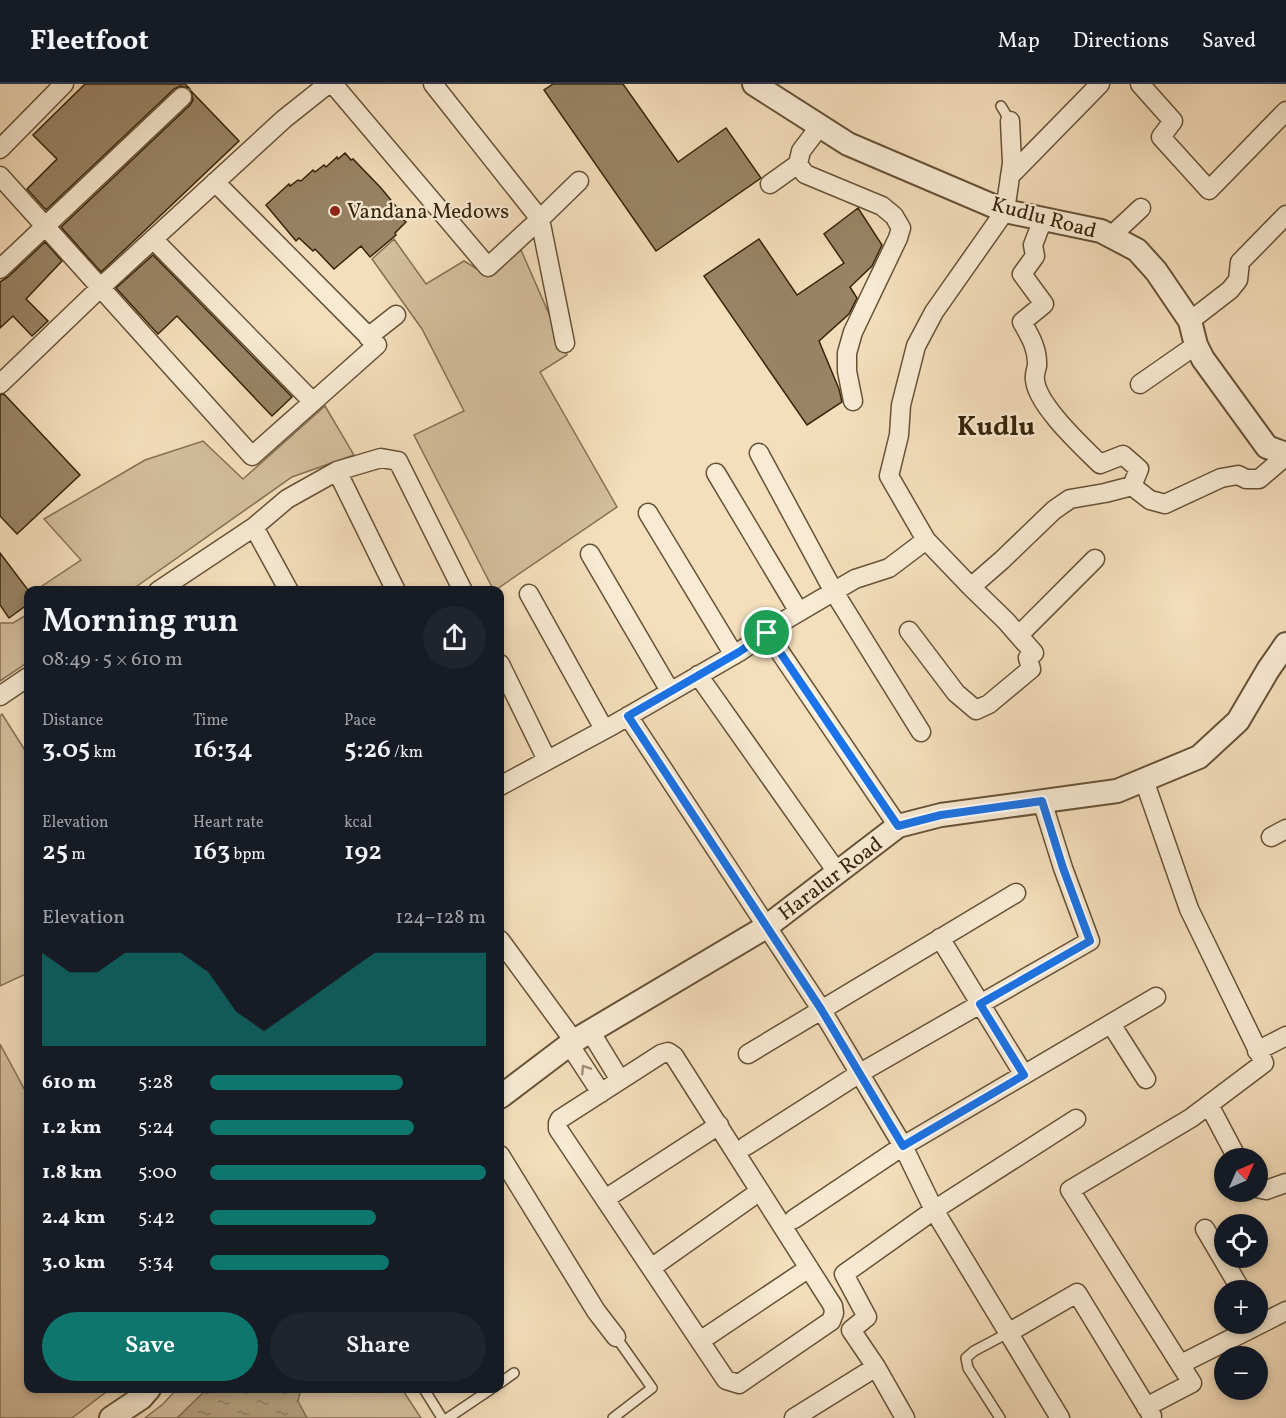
<!DOCTYPE html>
<meta charset="utf-8">
<style>
:root{--surface:#171b24;--page:#20242c;--text:#f1f3f6;--muted:#9ea1a6;--line:#363941;--accent:#0f766e}
body{margin:0;font-family:Vollkorn,serif;background:var(--page);color:var(--text);height:100vh;display:flex;flex-direction:column;font-size:22px;white-space:nowrap}
*{box-sizing:border-box;margin:0}
p{font-size:20px;color:var(--muted)}
.icon{flex:none;width:33px;height:33px;fill:none;stroke:currentColor;stroke-width:2;stroke-linecap:round;stroke-linejoin:round}
.map{position:relative;flex:1;overflow:hidden}
.panel{position:absolute;left:24px;top:502px;width:480px;height:807px;display:flex;flex-direction:column;background:var(--surface);border-radius:12px;box-shadow:0 3px 9px #0003}
.panel>*{flex:none}
.needle{width:39px;rotate:45deg}
.controls{position:absolute;left:1214px;top:1064px;display:grid;gap:12px}
.controls a{display:grid;place-items:center;width:54px;height:54px;border-radius:50%;background:var(--surface);box-shadow:0 3px 9px #0003;font-size:30px}
.pin{position:absolute;display:grid;place-items:center;width:51px;height:51px;color:#fff;margin:-26px;border:3px solid #fff;border-radius:50%;box-shadow:0 2px 6px #0007}
.round{display:grid;place-items:center;flex:none;width:63px;height:63px;border-radius:32px;background:var(--page)}
.summary{display:flex;align-items:center;justify-content:space-between;height:102px;padding:0 18px}
h1{font-size:33px;font-weight:600;line-height:45px}
.metrics{display:grid;grid-template-columns:repeat(3,1fr);gap:9px;height:102px;padding:6px 18px}
.metrics div{display:grid;align-content:center}
.metrics b{font-size:26px;font-weight:600}
.metrics small{font-size:16px;font-weight:400}
.metrics p{font-size:16px}
.chart{height:168px;padding:12px 18px}
.chart p{display:flex;justify-content:space-between}
.chart svg{width:100%;height:108px;margin-top:6px;fill:var(--accent);opacity:.7}
.cta{display:flex;gap:12px;margin-top:auto;padding:12px 18px}
.cta a{flex:1;height:69px;border-radius:36px;background:var(--accent);color:#fff;font-size:24px;font-weight:600;line-height:69px;text-align:center}
.cta a+a{background:var(--page);color:var(--text)}
ul{padding:0 18px;list-style:none;font-size:20px}
li{display:grid;grid-template-columns:96px 72px 1fr;align-items:center;height:45px}
li i{height:15px;border-radius:8px;background:var(--accent)}
header{display:flex;align-items:center;gap:36px;box-sizing:border-box;height:84px;padding:0 30px;background:var(--surface);border-bottom:2px solid var(--line)}
header strong{font-size:28px}
nav{display:flex;gap:33px;margin-inline-start:auto;font-size:21px}
.map>svg:first-child{display:block}
.green{fill:#d4be9d;stroke:#857053;stroke-width:1.5}
.water{fill:url(#water-ripples);stroke:#816d4f;stroke-width:1.5}
.building{fill:#998466;stroke:#362309;stroke-width:1.5}
.lines{fill:none;stroke-linecap:round;stroke-linejoin:round}
.service-casing{stroke:#665236;stroke-width:12}
.minor-casing{stroke:#665236;stroke-width:21}
.tertiary-casing{stroke:#665236;stroke-width:26}
.service{stroke:#f8ead3;stroke-width:9}
.minor{stroke:#f8ead3;stroke-width:18}
.tertiary{stroke:#f8ead3;stroke-width:22}
.oneway{stroke:#a19078}
.route-casing{stroke:#fff;stroke-width:12}
.route{stroke:#1a73e8;stroke-width:8}
.poi-dot{fill:#8f2418;stroke:#f8ead3;stroke-width:2}
.labels{text-anchor:middle;stroke-width:4.5;stroke-linejoin:round;paint-order:stroke}
.poi-label{font-size:21px;fill:#362309;stroke:#f8ead3;text-anchor:start}
.street-label{font-size:21px;fill:#362309;stroke:#f8ead3}
.district-label{font-size:27px;font-weight:bold;fill:#362309;stroke:#f8ead3}
</style>
<header>
<strong>Fleetfoot</strong>
<nav><a>Map</a><a>Directions</a><a>Saved</a></nav>
</header>
<div class="map">
<svg width="1286" height="1334" viewBox="0 0 1286 1334">
<defs>
<pattern id="water-ripples" width="26" height="14" patternUnits="userSpaceOnUse" patternTransform="scale(1.5)"><rect width="26" height="14" fill="#b39e7e"/><path d="M2 4q2-2 4 0t4 0M15 11q2-2 4 0t4 0" fill="none" stroke="#928065"/></pattern>
</defs>
<rect width="100%" height="100%" fill="#f4debb"/>
<filter id="stains"><feTurbulence type="fractalNoise" baseFrequency=".00333" numOctaves="4"/><feColorMatrix values="0 0 0 0 .2 0 0 0 0 .09 0 0 0 0 .02 0 0 0 .5 -.17"/></filter>
<radialGradient id="worn" r=".72"><stop offset=".6" stop-color="#630" stop-opacity="0"/><stop offset="1" stop-color="#630" stop-opacity=".3"/></radialGradient>
<path class="green" d="M 394,155 L 426,200 L 464,177 L 487,191 L 521,166 L 567,271 L 540,288 L 617,423 L 494,507 L 414,351 L 464,327 L 422,245 L 372,175 Z
M 325,322 L 354,371 L 292,393 L 130,507 L 43,507 L 42,502 L 81,476 L 44,435 L 145,376 L 203,357 L 243,395 Z
M 28,530 L 28,578 L 0,597 L 0,539 L 13,539 Z
M 2,630 L 28,671 L 28,889 L 0,902 L 0,632 Z
M 0,960 L 28,1012 L 28,1305 L 110,1305 L 72,1334 L 0,1334 Z
M 177,1305 L 402,1305 L 421,1334 L 145,1334 L 163,1320 Z"/>
<path class="water" d="M 207,1305 L 301,1305 L 298,1317 L 307,1334 L 177,1334 Z"/>
<path class="building" d="M 85,0 L 185,0 L 189,4 L 180,2 L 174,5 L 46,126 L 27,105 L 57,75 L 33,51 Z
M 553,0 L 623,0 L 678,78 L 726,44 L 761,94 L 656,167 L 544,6 Z
M 191,7 L 239,57 L 101,188 L 61,143 L 190,21 L 193,16 Z
M 345,69 L 351,76 L 353,75 L 381,104 L 400,127 L 397,129 L 406,138 L 395,149 L 396,151 L 370,173 L 361,162 L 334,185 L 315,165 L 313,167 L 299,154 L 296,157 L 266,121 L 289,100 L 290,102 L 298,96 L 301,97 L 313,86 L 315,88 L 324,81 L 326,83 L 337,73 L 338,75 Z
M 858,124 L 882,161 L 872,182 L 850,203 L 857,214 L 849,230 L 819,257 L 839,305 L 842,318 L 807,341 L 704,192 L 759,155 L 797,211 L 844,179 L 824,150 Z
M 45,158 L 62,177 L 26,215 L 48,237 L 32,252 L 13,232 L 0,244 L 0,198 L 8,193 Z
M 153,171 L 292,313 L 272,332 L 177,232 L 158,250 L 116,204 Z
M 4,310 L 80,391 L 17,450 L 0,432 L 0,311 Z
M 0,469 L 28,506 L 28,520 L 9,534 L 0,521 Z"/>
<g class="lines">
<g class="service-casing">
<path id="service" d="M 1001,22 L 1010,37
M 500,1299 L 514,1289
M 424,1305 L 442,1334
M 448,1334 L 491,1305
M 613,1334 L 652,1304 L 616,1253
M 1000,1334 L 968,1284 L 966,1274 L 974,1267 L 1008,1249"/>
</g>
<g class="minor-casing">
<path id="minor" d="M 333,0 L 488,183 L 540,135 L 433,0
M 1140,0 L 1173,37 L 1161,53 L 1209,106 L 1286,27
M 820,42 L 801,67 L 798,80 L 805,90 L 882,122 L 894,132 L 901,144 L 898,154 L 853,248 L 847,269 L 847,287 L 853,317
M 0,65 L 64,0
M 0,92 L 252,372 L 377,261 L 215,98
M 1010,92 L 1100,0
M 770,100 L 798,80
M 1043,135 L 1033,161 L 1035,172 L 1022,190 L 1044,220 L 1022,238 C 1030,252 1038,265 1037,282 C 1036,286 1034,291 1035,296 C 1037,321 1082,362 1100,380 L 1123,371 L 1139,385 L 1132,402
M 1111,152 L 1141,124
M 153,155 L 313,318
M 0,185 L 182,13
M 1190,237 L 1230,206 L 1238,196 L 1240,178 L 1286,131
M 368,253 L 396,231
M 565,259 L 540,135 L 579,97
M 0,300 L 101,203 L 284,35 L 328,0
M 1140,300 L 1196,261
M 759,369 L 834,508 L 921,648
M 337,387 L 396,507
M 716,389 L 799,528
M 648,429 L 734,571
M 254,443 L 289,507
M 590,470 L 670,607
M 971,503 L 1002,476 L 1054,426 L 1070,415 L 1105,409 L 1132,402 L 1150,416 L 1165,420 L 1221,394 L 1238,391 L 1246,395 L 1259,395 L 1286,372
M 158,507 L 254,443 L 287,415 L 337,387 L 381,374 L 398,377 L 463,507
M 529,510 L 604,645
M 909,547 L 956,609 L 976,626 L 989,620 L 1031,585 L 1028,574 L 1034,569 L 1006,537 L 971,503 L 926,456 L 889,392 L 899,351 L 901,321 L 916,262 L 934,228 L 1005,127 L 1012,79 L 1010,37
M 767,549 L 898,742
M 1019,551 L 1095,475
M 500,580 L 547,676
M 698,591 L 837,788
M 0,612 L 28,593
M 628,632 L 821,925 L 903,1062 L 934,1126 L 1060,1334
M 1144,696 L 1189,825 L 1264,979 L 1191,1034 L 1070,1106 L 1192,1299 L 1146,1323
M 500,702 L 613,641 L 739,568 L 787,535 L 855,495 L 889,484 L 926,456
M 1271,753 L 1286,745
M 940,854 L 1024,991
M 500,856 L 574,957
M 1111,940 L 1146,995
M 590,947 L 620,996
M 569,960 L 601,1009
M 1257,967 L 1286,952
M 668,968 L 674,972 L 833,1222 L 834,1229 L 831,1237 L 739,1300 L 726,1296 L 558,1045 L 558,1039 L 560,1035 L 661,970 Z
M 748,970 L 1016,809
M 1209,1021 L 1237,1074
M 746,1062 L 860,989 L 1090,857 L 1063,784 L 1042,717
M 500,1071 L 596,1227 L 616,1253
M 1257,1104 L 1266,1106 L 1286,1099
M 605,1115 L 719,1041
M 794,1135 L 903,1062 L 1156,913
M 1205,1145 L 1241,1206
M 651,1184 L 760,1107
M 1008,1249 L 1077,1209 L 1152,1332
M 700,1257 L 809,1184
M 1181,1280 L 1286,1227
M 794,1334 L 876,1283
M 905,1334 L 876,1283 L 851,1246 L 867,1233 L 844,1190 L 934,1126 L 1076,1035"/>
</g>
<g class="tertiary-casing">
<path id="tertiary" d="M 754,0 L 848,60 L 1005,127 L 1101,147 L 1137,166 L 1156,187 L 1190,237 L 1196,261 L 1203,275 L 1267,363 L 1286,370
M 500,1013 L 574,957 L 766,843 L 898,742 L 941,731 L 1117,707 L 1199,673 L 1238,637 L 1268,586 L 1286,560
M 111,1334 L 141,1314 L 149,1305"/>
</g>
<use href="#service" class="service"/>
<use href="#minor" class="minor"/>
<use href="#tertiary" class="tertiary"/>
</g>
<defs><path id="oneway-chevron" d="M-2-3.5L2.5 0L-2 3.5" fill="none" stroke-width="1.6" stroke-linecap="round" stroke-linejoin="round" transform="scale(1.5)"/></defs>
<use class="oneway" href="#oneway-chevron" transform="translate(585 985) rotate(-123)"/>
<g class="lines">
<g class="route-casing">
<path id="route" d="M 767,549 L 898,742 L 941,731 L 1042,717 L 1063,784 L 1090,857 L 980,920 L 1024,991 L 903,1062 L 821,925 L 628,632 L 739,568 Z"/>
</g>
<use href="#route" class="route"/>
</g>
<circle class="poi-dot" cx="335" cy="127" r="6"/>
<g class="labels">
<g class="poi-label">
<text x="347" y="134">Vandana Medows</text>
</g>
<g class="street-label">
<text transform="translate(1044 133) rotate(15)" y="7">Kudlu Road</text>
<text transform="translate(830 794) rotate(-37)" y="7">Haralur Road</text>
</g>
<g class="district-label">
<text x="996" y="351">Kudlu</text>
</g>
</g>
<rect width="100%" height="100%" filter="url(#stains)"/>
<rect width="100%" height="100%" fill="url(#worn)"/>
</svg>
<div class="controls">
<a><svg class="needle" viewBox="-14 -14 28 28"><path d="M0-13l5 13h-10z" fill="#e53935"/><path d="M0 13l5-13h-10z" fill="#9ea1a6"/></svg></a>
<a><svg class="icon" aria-label="locate" viewBox="0 0 24 24"><circle cx="12" cy="12" r="6"/><path d="M12 2v4M12 18v4M2 12h4M18 12h4"/></svg></a>
<a>+</a>
<a>−</a>
</div>
<div class="pin" style="left:767px;top:549px;background:#1e9e55"><svg class="icon" aria-label="arrive" viewBox="0 0 24 24"><path d="M6 21V4h12l-3 4 3 4H6"/></svg></div>
<section class="panel">
<div class="summary"><div><h1>Morning run</h1><p>08:49 · 5 × 610 m</p></div><a class="round"><svg class="icon" aria-label="share" viewBox="0 0 24 24"><path d="M12 15V3M7 8l5-5 5 5M5 13v7h14v-7"/></svg></a></div>
<div class="metrics">
<div><p>Distance</p><b>3.05<small> km</small></b></div>
<div><p>Time</p><b>16:34</b></div>
<div><p>Pace</p><b>5:26<small> /km</small></b></div>
</div>
<div class="metrics">
<div><p>Elevation</p><b>25<small> m</small></b></div>
<div><p>Heart rate</p><b>163<small> bpm</small></b></div>
<div><p>kcal</p><b>192</b></div>
</div>
<div class="chart"><p><span>Elevation</span>124–128 m</p>
<svg viewBox="0 0 160 44" preserveAspectRatio="none"><path d="M0 44V6L10 14L20 14L30 6L40 6L50 6L60 14L70 30L80 38L90 30L100 22L110 14L120 6L130 6L140 6L150 6L160 6V44z"/></svg>
</div>
<ul>
<li><b>610 m</b>5:28<i style="width:70%"></i></li>
<li><b>1.2 km</b>5:24<i style="width:74%"></i></li>
<li><b>1.8 km</b>5:00<i style="width:100%"></i></li>
<li><b>2.4 km</b>5:42<i style="width:60%"></i></li>
<li><b>3.0 km</b>5:34<i style="width:65%"></i></li>
</ul>
<div class="cta"><a>Save</a><a>Share</a></div>
</section>
</div>
